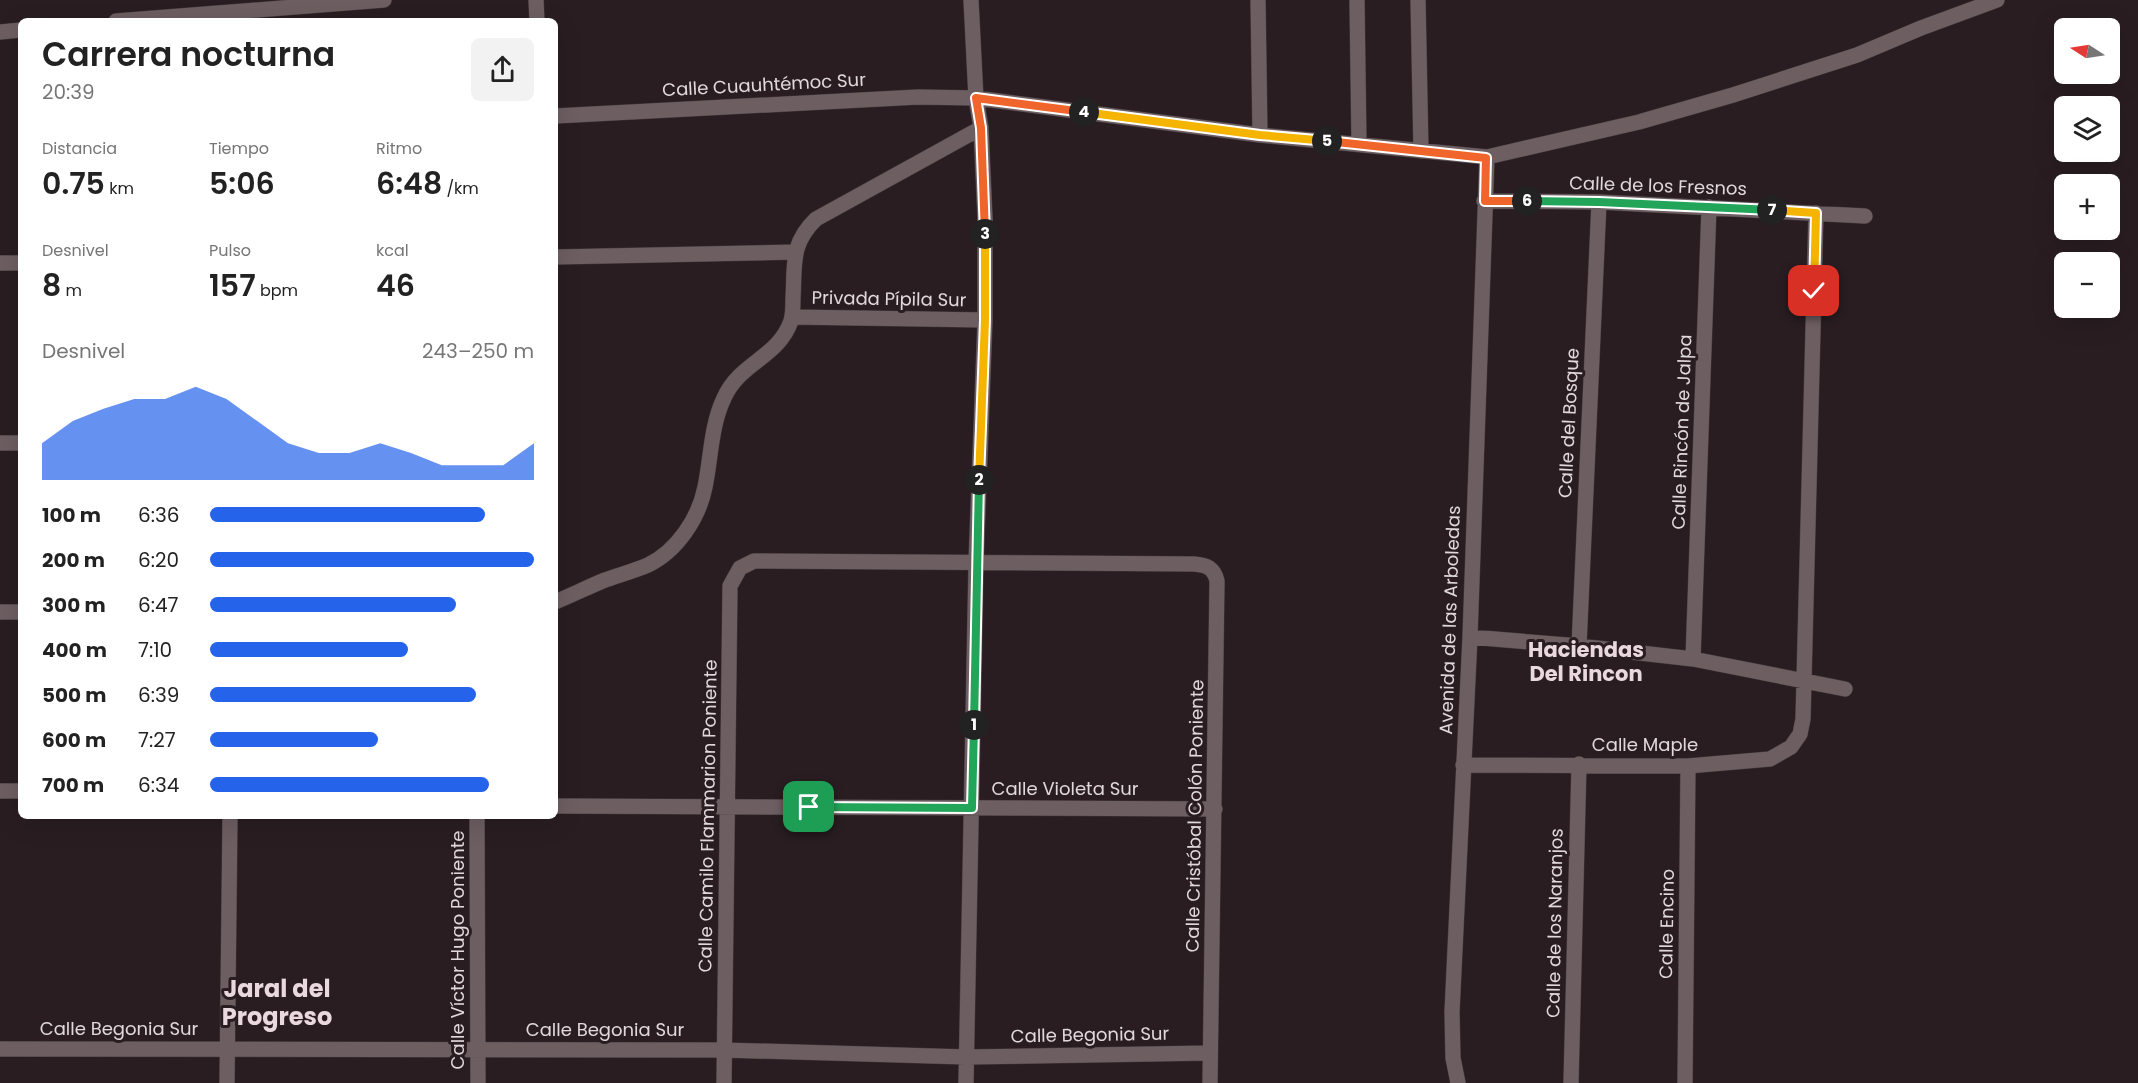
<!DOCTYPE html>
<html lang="es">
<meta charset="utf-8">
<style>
:root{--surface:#fff;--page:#f2f2f2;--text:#222;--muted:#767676;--accent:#2563eb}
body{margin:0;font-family:Poppins,sans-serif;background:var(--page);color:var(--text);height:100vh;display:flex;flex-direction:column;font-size:22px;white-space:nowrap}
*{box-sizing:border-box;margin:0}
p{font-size:20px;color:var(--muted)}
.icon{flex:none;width:33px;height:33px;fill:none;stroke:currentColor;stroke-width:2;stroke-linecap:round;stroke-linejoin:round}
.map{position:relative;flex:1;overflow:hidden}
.panel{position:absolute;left:18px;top:18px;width:540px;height:801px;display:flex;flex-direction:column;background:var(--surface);border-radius:9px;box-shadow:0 6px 24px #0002}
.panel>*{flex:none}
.needle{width:39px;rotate:282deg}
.buttons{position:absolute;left:2054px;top:18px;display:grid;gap:12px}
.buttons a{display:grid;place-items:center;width:66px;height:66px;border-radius:9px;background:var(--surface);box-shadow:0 6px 24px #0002;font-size:30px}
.pin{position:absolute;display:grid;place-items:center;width:51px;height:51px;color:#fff;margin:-26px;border-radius:12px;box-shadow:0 3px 9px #0006}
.km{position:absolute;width:30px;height:30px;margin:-15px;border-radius:50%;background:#222;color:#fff;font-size:16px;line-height:30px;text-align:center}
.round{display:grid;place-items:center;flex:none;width:63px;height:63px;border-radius:9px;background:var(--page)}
.overview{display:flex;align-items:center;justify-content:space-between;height:102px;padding:0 24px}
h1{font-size:33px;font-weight:600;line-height:45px}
.metrics{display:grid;grid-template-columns:repeat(3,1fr);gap:9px;height:102px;padding:6px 24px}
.metrics div{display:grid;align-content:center}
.metrics b{font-size:30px;font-weight:600}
.metrics small{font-size:16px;font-weight:400}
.metrics p{font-size:16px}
.chart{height:168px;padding:12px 24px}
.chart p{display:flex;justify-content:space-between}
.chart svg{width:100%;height:108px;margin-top:6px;fill:var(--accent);opacity:.7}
ul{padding:0 24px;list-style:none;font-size:20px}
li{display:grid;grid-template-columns:96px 72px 1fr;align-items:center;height:45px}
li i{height:15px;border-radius:8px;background:var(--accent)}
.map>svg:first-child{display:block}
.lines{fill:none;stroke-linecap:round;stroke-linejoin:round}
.street-casing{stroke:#433a3c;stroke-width:16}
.street{stroke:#6d5e62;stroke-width:15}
.split-1-casing{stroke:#fff;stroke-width:12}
.split-2-casing{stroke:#fff;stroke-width:12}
.split-3-casing{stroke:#fff;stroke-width:12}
.split-4-casing{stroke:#fff;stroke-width:12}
.split-5-casing{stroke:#fff;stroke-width:12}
.split-6-casing{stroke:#fff;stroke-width:12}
.split-7-casing{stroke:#fff;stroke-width:12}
.split-8-casing{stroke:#fff;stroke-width:12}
.split-1{stroke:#22a559;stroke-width:8}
.split-2{stroke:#22a559;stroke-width:8}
.split-3{stroke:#f5b400;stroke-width:8}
.split-4{stroke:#f0652b;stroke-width:8}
.split-5{stroke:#f5b400;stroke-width:8}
.split-6{stroke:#f0652b;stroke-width:8}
.split-7{stroke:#22a559;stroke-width:8}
.split-8{stroke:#f5b400;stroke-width:8}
.labels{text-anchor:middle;stroke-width:6;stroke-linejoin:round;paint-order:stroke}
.street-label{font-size:18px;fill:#e0d8da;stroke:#291d21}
.quarter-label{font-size:21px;font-weight:bold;fill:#e9d8dd;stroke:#291d21}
.district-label{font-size:24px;font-weight:bold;fill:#e9d8dd;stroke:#291d21}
</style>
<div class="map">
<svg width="2138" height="1083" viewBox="0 0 2138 1083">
<rect width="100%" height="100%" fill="#291d21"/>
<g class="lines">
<g class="street-casing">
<path id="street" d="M 536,0 L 537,21
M 1258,0 L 1260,135
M 1357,0 L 1359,144
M 1418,0 L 1421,151
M 116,21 L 384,0
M 0,32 L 21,30
M 555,116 L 918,97 L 976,98 L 1260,135 L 1487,157 L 1639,122 L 1733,95 L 1857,55 L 1921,28 L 1997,0
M 1484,201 L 1599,202 L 1865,216
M 555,257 L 796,252
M 0,263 L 21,263
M 792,317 L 985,320
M 0,443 L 21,443
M 555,602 C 572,595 588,587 605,580 C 619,575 634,571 648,565 C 677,551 699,518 705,487 C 711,458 711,425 724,398 C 740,362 778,358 791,321 C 793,314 793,306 793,298 C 795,265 790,244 816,219 L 981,128
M 0,612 L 21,612
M 1470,637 L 1579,646 L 1693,659 L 1845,689
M 1579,646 L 1599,202
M 1693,659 L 1709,207
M 1463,765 L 1688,766 L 1770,759 L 1791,747 L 1800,734 L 1803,719 L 1816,213
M 0,791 L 21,791
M 555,806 L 1215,809
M 477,816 L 478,1083
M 0,1049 L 724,1050 L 966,1057 L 1210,1053
M 227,1083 L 230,816
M 724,1083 L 730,586 L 740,568 L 754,561 L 1194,564 C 1207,565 1214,568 1217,581 L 1210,1083
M 966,1083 L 976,563 L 985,320 L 985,218 L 981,128 L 976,98 L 971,0
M 1458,1083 L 1453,1058 L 1452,1012 L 1470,637 L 1487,157
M 1571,1083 L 1579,764
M 1685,1083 L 1688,766"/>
</g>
<use href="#street" class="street"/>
</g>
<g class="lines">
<g class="split-1-casing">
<path id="split-1" d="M 809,807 L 972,808 L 974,725"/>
</g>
<g class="split-2-casing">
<path id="split-2" d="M 974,725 L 979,480"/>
</g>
<g class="split-3-casing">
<path id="split-3" d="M 979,480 L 985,320 L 985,234"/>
</g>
<g class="split-4-casing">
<path id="split-4" d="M 985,234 L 981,128 L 976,98 L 1084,112"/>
</g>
<g class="split-5-casing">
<path id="split-5" d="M 1084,112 L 1260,135 L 1327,141"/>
</g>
<g class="split-6-casing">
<path id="split-6" d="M 1327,141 L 1486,158 L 1485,201 L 1527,201"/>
</g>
<g class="split-7-casing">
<path id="split-7" d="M 1527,201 L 1599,202 L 1772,210"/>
</g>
<g class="split-8-casing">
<path id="split-8" d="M 1772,210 L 1816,213 L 1814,291"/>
</g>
<use href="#split-1" class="split-1"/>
<use href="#split-2" class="split-2"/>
<use href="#split-3" class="split-3"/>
<use href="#split-4" class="split-4"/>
<use href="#split-5" class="split-5"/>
<use href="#split-6" class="split-6"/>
<use href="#split-7" class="split-7"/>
<use href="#split-8" class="split-8"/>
</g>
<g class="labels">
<g class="street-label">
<text transform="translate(764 85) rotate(-3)" y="6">Calle Cuauhtémoc Sur</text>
<text transform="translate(1658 186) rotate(2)" y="6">Calle de los Fresnos</text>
<text transform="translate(889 299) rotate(1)" y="6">Privada Pípila Sur</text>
<text transform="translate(1569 423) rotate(-87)" y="6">Calle del Bosque</text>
<text transform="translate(1682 432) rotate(-88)" y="6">Calle Rincón de Jalpa</text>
<text transform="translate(1450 620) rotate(-88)" y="6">Avenida de las Arboledas</text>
<text x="1645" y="751">Calle Maple</text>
<text x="1065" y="795">Calle Violeta Sur</text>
<text transform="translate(708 816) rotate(-89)" y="6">Calle Camilo Flammarion Poniente</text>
<text transform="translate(1195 816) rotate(-89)" y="6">Calle Cristóbal Colón Poniente</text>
<text transform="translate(1555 923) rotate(-89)" y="6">Calle de los Naranjos</text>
<text transform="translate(1667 924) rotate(-89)" y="6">Calle Encino</text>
<text transform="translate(458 950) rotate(-90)" y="6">Calle Víctor Hugo Poniente</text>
<text x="119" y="1035">Calle Begonia Sur</text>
<text x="605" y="1036">Calle Begonia Sur</text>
<text transform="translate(1090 1035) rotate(-1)" y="6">Calle Begonia Sur</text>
</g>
<g class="quarter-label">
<text x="1586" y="657">Haciendas<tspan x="1586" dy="24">Del Rincon</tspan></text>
</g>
<g class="district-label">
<text x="277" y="997">Jaral del<tspan x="277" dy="28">Progreso</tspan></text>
</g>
</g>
</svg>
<div class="buttons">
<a><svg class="needle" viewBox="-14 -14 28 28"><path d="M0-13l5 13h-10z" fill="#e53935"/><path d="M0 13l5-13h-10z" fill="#767676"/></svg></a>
<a><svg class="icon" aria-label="layers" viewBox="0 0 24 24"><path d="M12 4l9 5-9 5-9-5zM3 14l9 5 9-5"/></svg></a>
<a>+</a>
<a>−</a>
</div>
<div class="pin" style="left:809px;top:807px;background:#1e9e55"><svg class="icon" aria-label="arrive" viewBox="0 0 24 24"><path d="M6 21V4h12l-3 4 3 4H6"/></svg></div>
<div class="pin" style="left:1814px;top:291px;background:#d93025"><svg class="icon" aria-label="check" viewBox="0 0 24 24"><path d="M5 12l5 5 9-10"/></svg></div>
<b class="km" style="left:974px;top:725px">1</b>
<b class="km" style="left:979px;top:480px">2</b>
<b class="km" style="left:985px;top:234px">3</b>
<b class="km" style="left:1084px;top:112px">4</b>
<b class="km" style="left:1327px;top:141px">5</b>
<b class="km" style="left:1527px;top:201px">6</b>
<b class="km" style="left:1772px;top:210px">7</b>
<section class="panel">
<div class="overview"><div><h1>Carrera nocturna</h1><p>20:39</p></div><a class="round"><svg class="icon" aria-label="share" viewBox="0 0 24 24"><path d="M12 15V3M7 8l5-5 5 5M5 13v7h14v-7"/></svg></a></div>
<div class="metrics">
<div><p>Distancia</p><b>0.75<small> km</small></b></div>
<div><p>Tiempo</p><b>5:06</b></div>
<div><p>Ritmo</p><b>6:48<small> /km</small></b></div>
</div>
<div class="metrics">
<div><p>Desnivel</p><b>8<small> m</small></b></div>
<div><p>Pulso</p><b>157<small> bpm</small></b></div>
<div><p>kcal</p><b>46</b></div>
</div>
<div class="chart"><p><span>Desnivel</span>243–250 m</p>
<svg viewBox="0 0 160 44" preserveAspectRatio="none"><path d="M0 44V29L10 20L20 15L30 11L40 11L50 6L60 11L70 20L80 29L90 33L100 33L110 29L120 33L130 38L140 38L150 38L160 29V44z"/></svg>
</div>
<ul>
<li><b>100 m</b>6:36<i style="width:85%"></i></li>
<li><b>200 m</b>6:20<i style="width:100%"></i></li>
<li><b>300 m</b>6:47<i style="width:76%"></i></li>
<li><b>400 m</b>7:10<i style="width:61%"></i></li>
<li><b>500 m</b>6:39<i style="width:82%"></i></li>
<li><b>600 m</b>7:27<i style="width:52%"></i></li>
<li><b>700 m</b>6:34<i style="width:86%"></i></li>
</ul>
</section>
</div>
